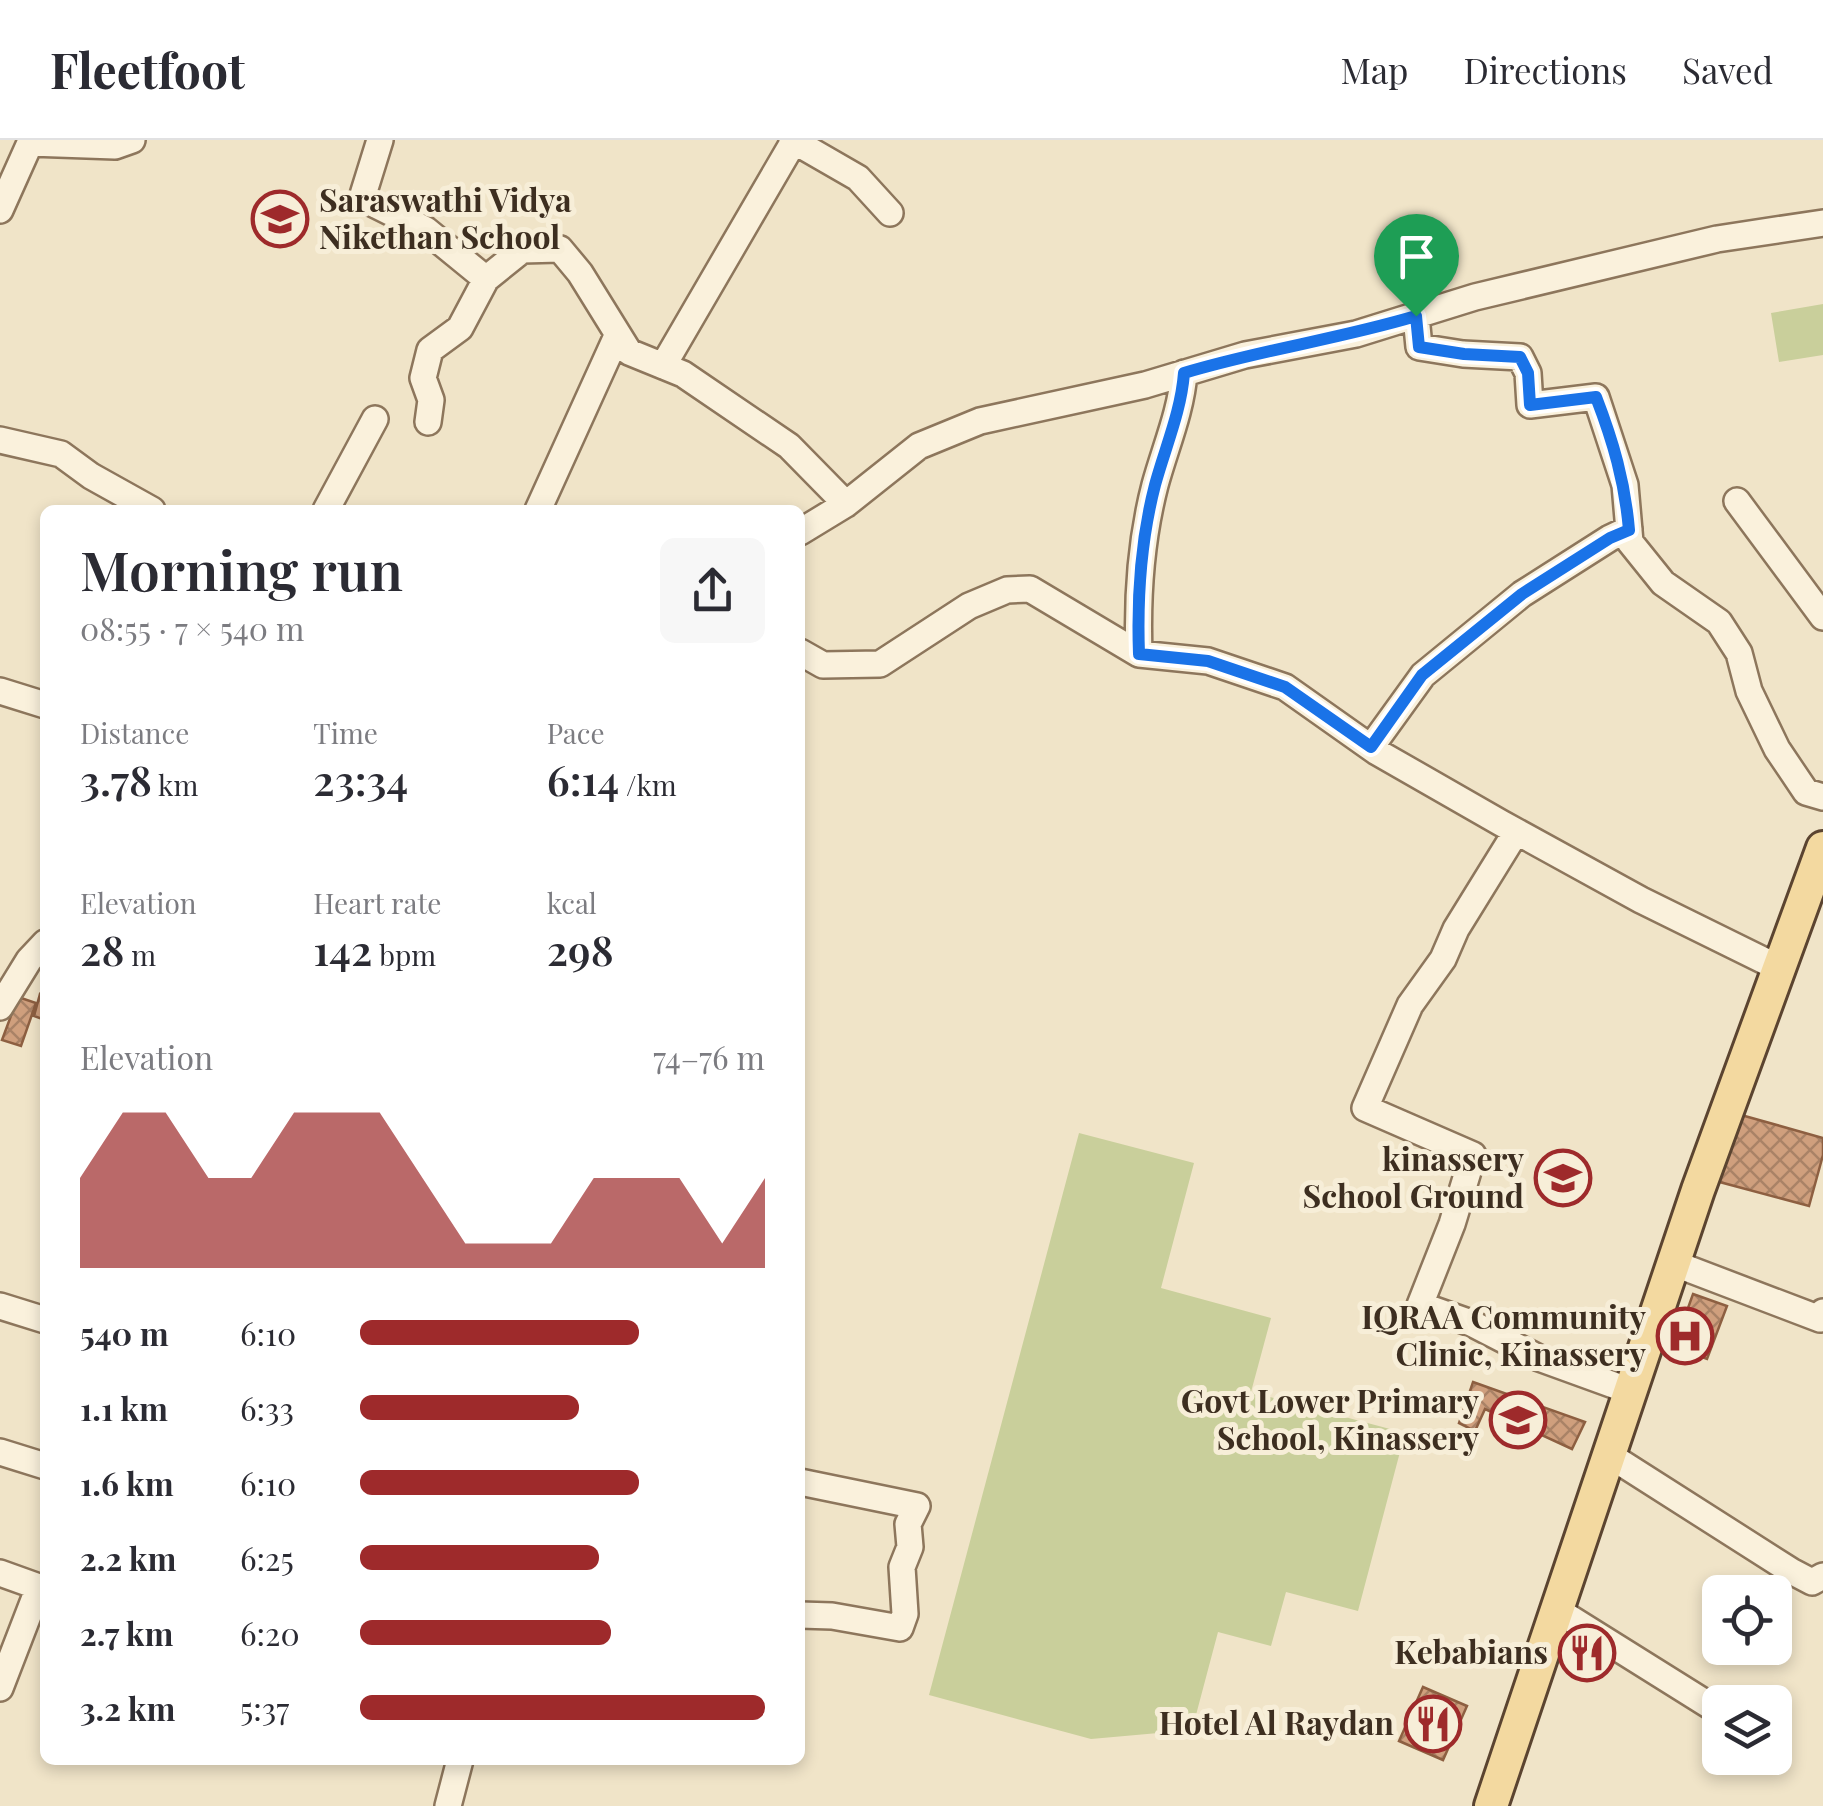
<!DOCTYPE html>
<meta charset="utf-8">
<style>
:root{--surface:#fff;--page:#f7f7f7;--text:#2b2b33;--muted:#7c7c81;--line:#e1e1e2;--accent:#9e2a2b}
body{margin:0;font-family:"Playfair Display",serif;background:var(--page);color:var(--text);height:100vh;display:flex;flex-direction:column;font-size:38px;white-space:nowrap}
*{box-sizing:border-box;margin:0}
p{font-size:32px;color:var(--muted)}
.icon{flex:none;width:55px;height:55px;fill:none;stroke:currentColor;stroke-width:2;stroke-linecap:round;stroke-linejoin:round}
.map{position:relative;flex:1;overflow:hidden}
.side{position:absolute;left:40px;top:365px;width:765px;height:1260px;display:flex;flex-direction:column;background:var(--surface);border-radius:15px;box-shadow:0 5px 15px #0003}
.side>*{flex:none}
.fabs{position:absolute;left:1702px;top:1435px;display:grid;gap:20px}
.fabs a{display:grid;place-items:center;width:90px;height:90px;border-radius:15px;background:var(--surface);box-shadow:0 5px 15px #0003;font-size:50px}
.pin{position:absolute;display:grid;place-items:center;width:85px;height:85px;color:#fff;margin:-102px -42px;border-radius:50% 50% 50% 0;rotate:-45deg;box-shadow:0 0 10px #0007}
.pin .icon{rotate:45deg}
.round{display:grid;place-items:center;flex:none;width:105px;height:105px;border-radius:15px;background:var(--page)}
.summary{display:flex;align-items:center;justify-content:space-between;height:170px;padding:0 40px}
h1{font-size:55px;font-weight:600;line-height:75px}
.figures{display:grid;grid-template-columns:repeat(3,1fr);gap:15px;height:170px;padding:10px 40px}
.figures div{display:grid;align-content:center}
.figures b{font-size:42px;font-weight:600}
.figures small{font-size:28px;font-weight:400}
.figures p{font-size:28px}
.chart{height:280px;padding:20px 40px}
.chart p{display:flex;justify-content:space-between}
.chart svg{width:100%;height:180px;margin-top:10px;fill:var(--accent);opacity:.7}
ul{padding:0 40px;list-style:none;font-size:32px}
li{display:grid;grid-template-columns:160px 120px 1fr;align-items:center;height:75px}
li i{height:25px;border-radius:12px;background:var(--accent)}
header{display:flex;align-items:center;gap:60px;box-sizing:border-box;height:140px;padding:0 50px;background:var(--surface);border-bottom:2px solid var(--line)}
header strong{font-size:48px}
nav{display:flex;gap:55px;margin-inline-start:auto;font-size:35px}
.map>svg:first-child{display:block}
.grass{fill:#c9cf9b}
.building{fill:url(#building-cross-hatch);stroke:#8d5f41;stroke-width:2.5}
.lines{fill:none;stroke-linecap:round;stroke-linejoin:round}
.minor-casing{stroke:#8d765c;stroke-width:30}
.major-casing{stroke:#5b4430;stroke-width:38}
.minor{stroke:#faf1dc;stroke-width:25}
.major{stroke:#f3d9a0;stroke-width:32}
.route-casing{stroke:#fff;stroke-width:20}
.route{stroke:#1a73e8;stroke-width:12}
.labels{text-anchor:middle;stroke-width:10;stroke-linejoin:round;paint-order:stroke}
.poi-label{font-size:32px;font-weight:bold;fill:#3d2e20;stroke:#f7eed8;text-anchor:end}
</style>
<header>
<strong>Fleetfoot</strong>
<nav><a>Map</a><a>Directions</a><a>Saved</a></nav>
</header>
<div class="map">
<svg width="1823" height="1666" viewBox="0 0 1823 1666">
<defs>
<pattern id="building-cross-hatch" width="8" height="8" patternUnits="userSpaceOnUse" patternTransform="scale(2.5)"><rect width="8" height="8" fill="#cf9f7d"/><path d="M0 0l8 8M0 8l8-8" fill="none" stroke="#a98266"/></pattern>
</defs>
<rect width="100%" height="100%" fill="#f0e4c8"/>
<path class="grass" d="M 1823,164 L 1823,215 L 1779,222 L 1771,173 Z
M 1079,993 L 1194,1023 L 1161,1148 L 1271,1178 L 1251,1252 L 1405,1293 L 1358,1471 L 1286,1452 L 1271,1506 L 1218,1492 L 1192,1590 L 1091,1599 L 929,1555 Z"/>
<path class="building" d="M 40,854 L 45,856 L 45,880 L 34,876 Z
M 18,857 L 36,863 L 21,906 L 2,900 Z
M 1734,973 L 1823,998 L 1823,1015 L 1809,1066 L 1716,1041 Z
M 1693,1154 L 1727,1166 L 1707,1219 L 1674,1207 Z
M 1473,1242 L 1585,1282 L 1572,1309 L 1485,1269 L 1475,1291 L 1459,1283 Z
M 1423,1547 L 1467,1566 L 1443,1620 L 1399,1601 Z"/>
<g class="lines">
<g class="minor-casing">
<path id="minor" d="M 380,0 L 362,58 L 426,90 L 486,139 L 522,110 L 560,109 L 580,133 L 629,212 L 683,234 L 789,306 L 846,364
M 792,0 L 858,38 L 890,73
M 0,70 L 30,3 L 115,6 L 132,0
M 1416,176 L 1419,207 L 1463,214 L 1520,217 L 1528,233 L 1530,265 L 1596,257 L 1625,345 L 1630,402 L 1663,443 L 1719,482 L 1739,513 L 1749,551 L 1777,609 L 1806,652 L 1823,657
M 663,226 L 794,1
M 1184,233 C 1181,272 1165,308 1155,345 C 1141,399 1137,459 1139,514 L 1208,521 L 1285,547 L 1377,612 L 1501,683 L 1641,760 L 1779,828
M 428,282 L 431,260 L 423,238 L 430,210 L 460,188 L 486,139
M 0,300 L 61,314 L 91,336 L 152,370
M 1737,361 L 1823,477
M 326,370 L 375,279
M 538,370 L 617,196
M 800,392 L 846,364 L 919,306 L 980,281 L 1145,245 L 1245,215 L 1356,194 L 1475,157 L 1717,99 L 1823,83
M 800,512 L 823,525 L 880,524 L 969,466 L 1007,450 L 1030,449 L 1139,514
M 0,551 L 45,565
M 1371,607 L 1423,535 L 1522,454 L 1610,398 L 1629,389
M 1516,692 L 1456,789 L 1443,819 L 1410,865 L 1365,968 L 1473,1015 L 1452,1084 L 1420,1165 L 1471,1183 L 1539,1218 L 1630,1251
M 0,867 L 29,820 L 45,803
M 1673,1123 L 1820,1179 L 1823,1172
M 0,1166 L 45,1180
M 0,1312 L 45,1326
M 1609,1315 L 1791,1431 L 1812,1442 L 1823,1436
M 800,1342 L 917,1366 L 908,1384 L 910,1407 L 902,1427 L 905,1474 L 900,1488 L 832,1476 L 800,1475
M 0,1433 L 39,1447 L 0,1548
M 1557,1470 L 1720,1572
M 448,1666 L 460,1620"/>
</g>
<g class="major-casing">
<path id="major" d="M 1491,1666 L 1698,1050 L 1823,708"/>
</g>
<use href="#minor" class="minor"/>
<use href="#major" class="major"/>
</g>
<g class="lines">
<g class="route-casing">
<path id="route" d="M 1416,176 L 1419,207 L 1464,214 L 1520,217 L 1528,233 L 1530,265 L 1596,257 C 1613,301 1625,342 1629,390 L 1610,398 L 1522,454 L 1422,535 L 1371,607 L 1285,547 L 1208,521 L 1139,514 C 1137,459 1141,399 1155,345 C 1165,308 1181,272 1184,233 C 1260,210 1339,199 1416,176 Z"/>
</g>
<use href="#route" class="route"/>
</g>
<defs>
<g id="school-ring" transform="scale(2.875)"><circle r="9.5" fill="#f7eed8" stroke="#9e2a2b" stroke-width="1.5"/><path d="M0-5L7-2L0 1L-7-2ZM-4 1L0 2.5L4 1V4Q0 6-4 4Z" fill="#9e2a2b"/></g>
<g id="hospital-ring" transform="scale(2.875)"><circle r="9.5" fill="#f7eed8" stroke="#9e2a2b" stroke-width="1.5"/><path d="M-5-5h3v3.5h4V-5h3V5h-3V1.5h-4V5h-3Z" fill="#9e2a2b"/></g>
<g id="restaurant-ring" transform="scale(2.875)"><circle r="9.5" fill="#f7eed8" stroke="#9e2a2b" stroke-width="1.5"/><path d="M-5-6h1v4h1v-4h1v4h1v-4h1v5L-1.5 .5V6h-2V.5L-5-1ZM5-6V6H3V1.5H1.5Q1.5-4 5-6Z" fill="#9e2a2b"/></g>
</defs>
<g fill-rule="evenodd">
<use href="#school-ring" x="280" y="79"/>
<use href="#school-ring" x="1563" y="1038"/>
<use href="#hospital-ring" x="1685" y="1196"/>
<use href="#school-ring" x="1518" y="1280"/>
<use href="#restaurant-ring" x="1587" y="1513"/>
<use href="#restaurant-ring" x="1433" y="1584"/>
</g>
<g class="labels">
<g class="poi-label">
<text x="319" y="72" text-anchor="start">Saraswathi Vidya<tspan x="319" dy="37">Nikethan School</tspan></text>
<text x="1524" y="1031">kinassery<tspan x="1524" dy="37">School Ground</tspan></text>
<text x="1646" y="1189">IQRAA Community<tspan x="1646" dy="37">Clinic, Kinassery</tspan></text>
<text x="1479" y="1273">Govt Lower Primary<tspan x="1479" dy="37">School, Kinassery</tspan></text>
<text x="1548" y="1524">Kebabians</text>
<text x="1394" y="1595">Hotel Al Raydan</text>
</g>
</g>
</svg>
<div class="fabs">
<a><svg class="icon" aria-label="locate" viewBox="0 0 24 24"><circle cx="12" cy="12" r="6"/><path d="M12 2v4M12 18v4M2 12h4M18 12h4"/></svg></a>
<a><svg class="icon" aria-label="layers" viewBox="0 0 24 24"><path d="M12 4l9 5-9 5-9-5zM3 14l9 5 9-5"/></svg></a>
</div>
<div class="pin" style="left:1416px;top:176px;background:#1e9e55"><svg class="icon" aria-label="arrive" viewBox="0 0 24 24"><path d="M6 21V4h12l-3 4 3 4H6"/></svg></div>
<section class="side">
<div class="summary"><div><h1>Morning run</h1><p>08:55 · 7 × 540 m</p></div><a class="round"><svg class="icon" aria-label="share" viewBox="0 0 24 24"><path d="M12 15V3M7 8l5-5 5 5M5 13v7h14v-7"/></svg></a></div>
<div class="figures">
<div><p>Distance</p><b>3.78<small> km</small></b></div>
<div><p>Time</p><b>23:34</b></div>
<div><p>Pace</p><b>6:14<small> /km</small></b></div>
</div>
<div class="figures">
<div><p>Elevation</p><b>28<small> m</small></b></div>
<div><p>Heart rate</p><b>142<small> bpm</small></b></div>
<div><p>kcal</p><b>298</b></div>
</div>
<div class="chart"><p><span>Elevation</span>74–76 m</p>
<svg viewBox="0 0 160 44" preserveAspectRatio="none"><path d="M0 44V22L10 6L20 6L30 22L40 22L50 6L60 6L70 6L80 22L90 38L100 38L110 38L120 22L130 22L140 22L150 38L160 22V44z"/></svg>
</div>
<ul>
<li><b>540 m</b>6:10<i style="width:69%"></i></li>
<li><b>1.1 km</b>6:33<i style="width:54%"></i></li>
<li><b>1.6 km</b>6:10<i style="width:69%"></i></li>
<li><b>2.2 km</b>6:25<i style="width:59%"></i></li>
<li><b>2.7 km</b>6:20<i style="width:62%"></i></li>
<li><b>3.2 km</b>5:37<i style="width:100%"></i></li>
</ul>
</section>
</div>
